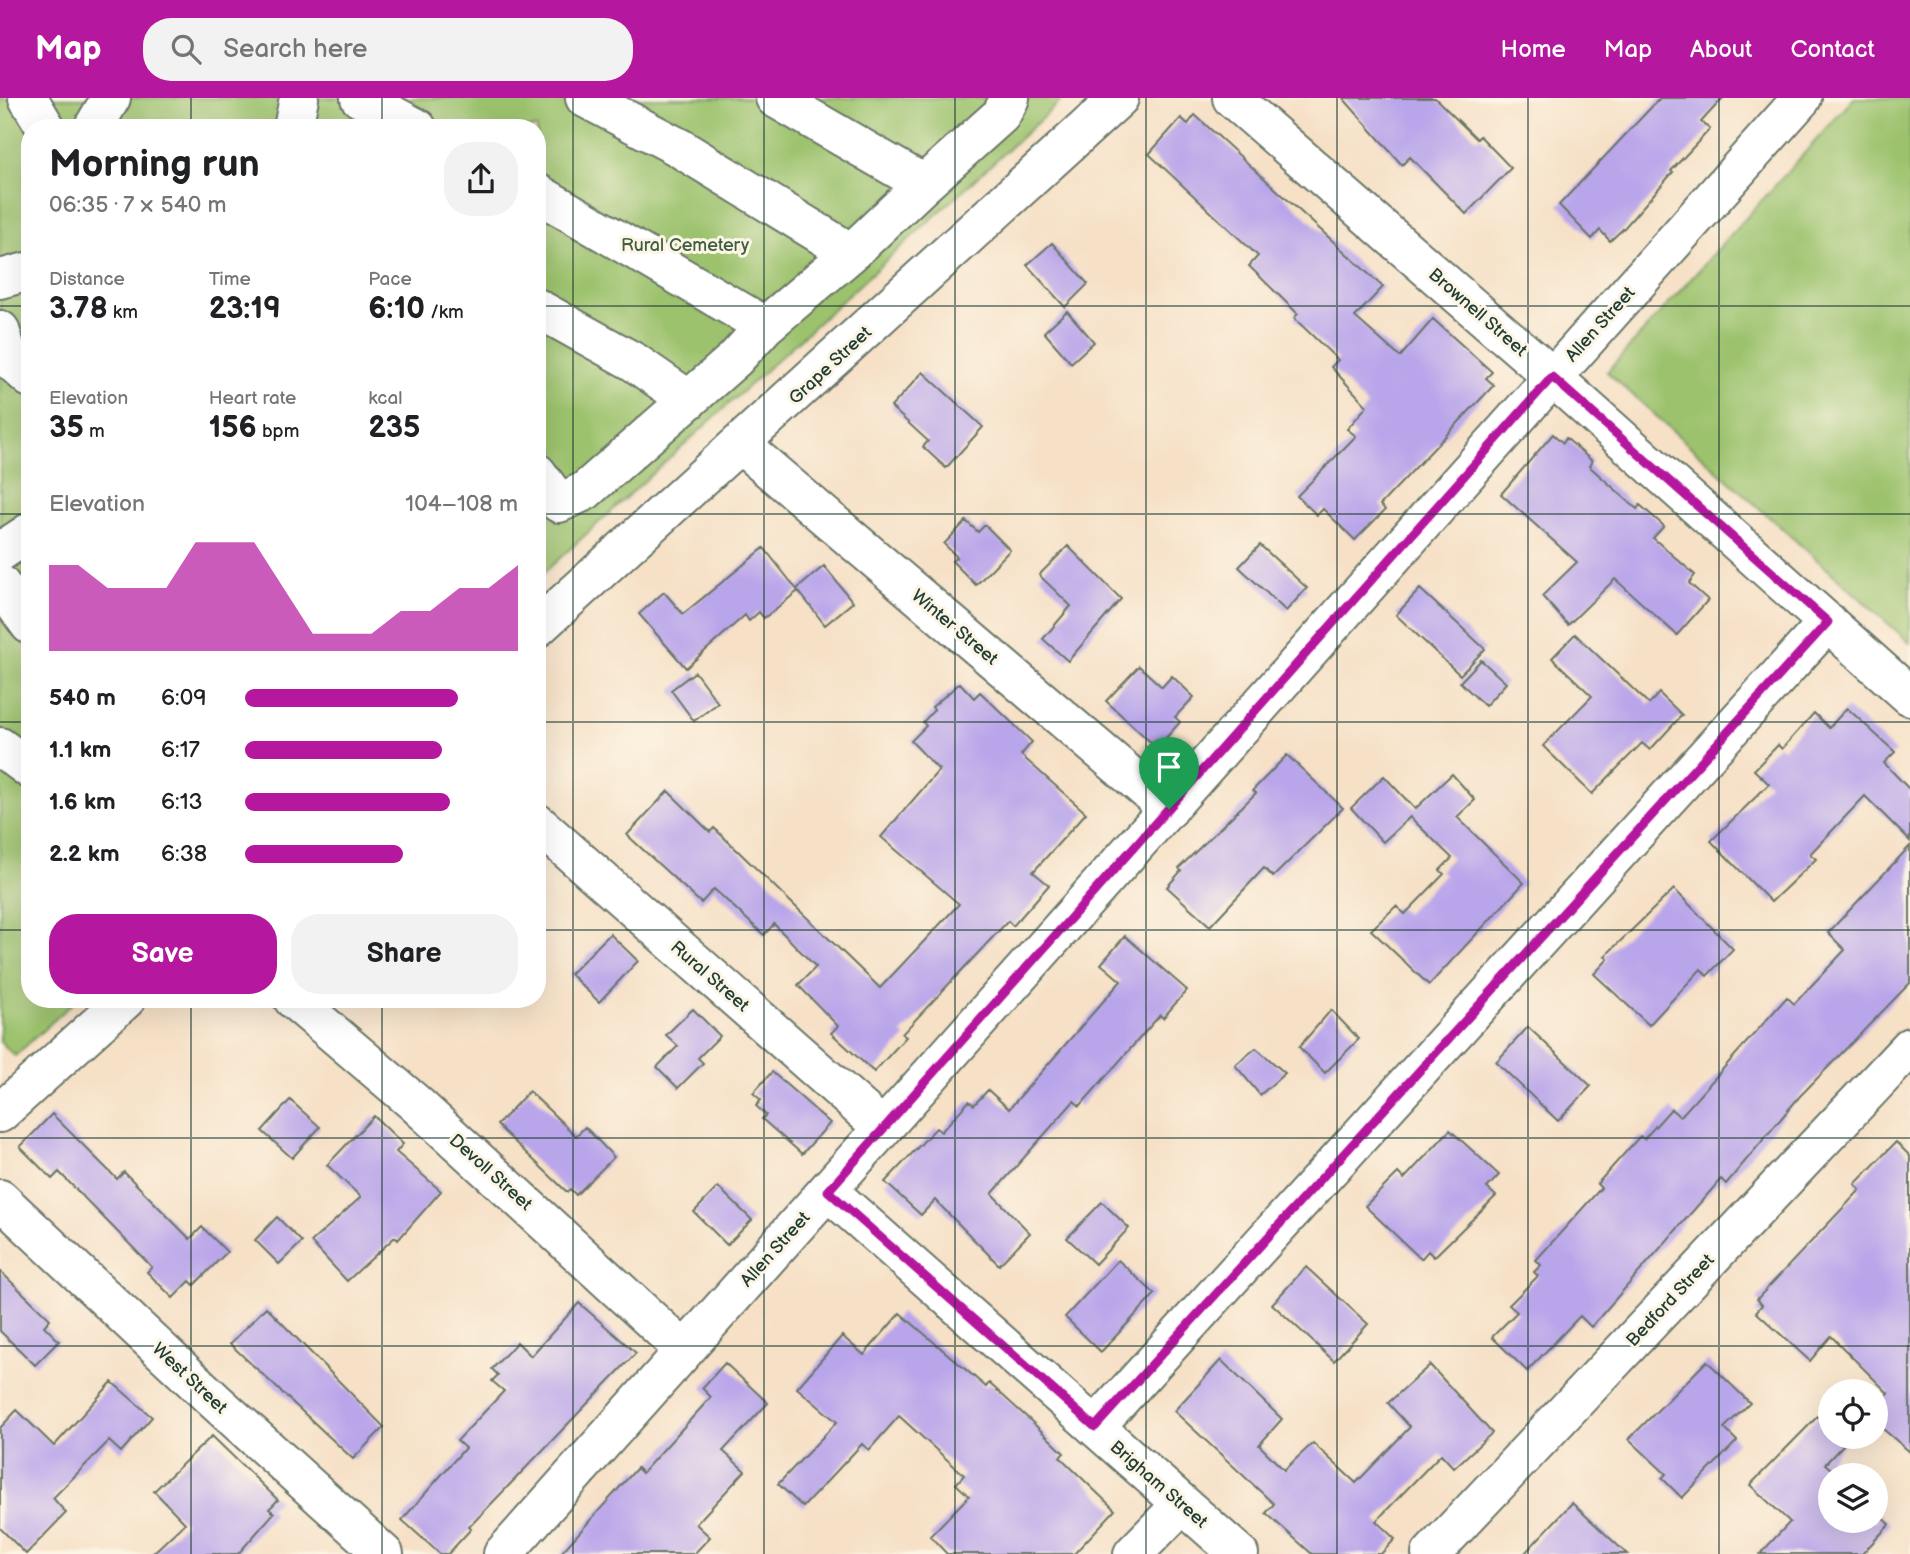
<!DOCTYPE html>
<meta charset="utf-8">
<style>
:root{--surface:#fff;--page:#f2f2f2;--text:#202124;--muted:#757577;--accent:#b5179e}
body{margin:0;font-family:"Balsamiq Sans",sans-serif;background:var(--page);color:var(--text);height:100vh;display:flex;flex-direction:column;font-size:26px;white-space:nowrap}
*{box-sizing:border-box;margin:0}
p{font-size:23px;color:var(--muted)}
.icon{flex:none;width:38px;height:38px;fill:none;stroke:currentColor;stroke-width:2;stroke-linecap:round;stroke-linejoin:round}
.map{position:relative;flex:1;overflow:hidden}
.sheet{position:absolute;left:21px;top:21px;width:525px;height:889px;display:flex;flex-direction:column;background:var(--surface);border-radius:28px;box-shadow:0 7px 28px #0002}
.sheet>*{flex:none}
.controls{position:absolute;left:1818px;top:1281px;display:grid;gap:14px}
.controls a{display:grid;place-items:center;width:70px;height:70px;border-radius:50%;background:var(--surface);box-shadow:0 7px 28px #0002;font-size:35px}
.pin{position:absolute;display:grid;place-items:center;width:60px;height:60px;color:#fff;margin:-72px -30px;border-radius:50% 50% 50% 0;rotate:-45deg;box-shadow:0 0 7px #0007}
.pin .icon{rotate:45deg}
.round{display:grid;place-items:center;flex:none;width:74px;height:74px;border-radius:28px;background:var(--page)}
.summary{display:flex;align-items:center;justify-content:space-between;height:119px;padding:0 28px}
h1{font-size:38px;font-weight:700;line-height:52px}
.stats{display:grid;grid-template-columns:repeat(3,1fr);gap:10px;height:119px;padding:7px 28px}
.stats div{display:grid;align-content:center}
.stats b{font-size:30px;font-weight:700}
.stats small{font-size:19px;font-weight:400}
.stats p{font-size:19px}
.chart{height:196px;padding:14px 28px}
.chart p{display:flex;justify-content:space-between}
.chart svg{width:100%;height:126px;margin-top:7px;fill:var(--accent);opacity:.7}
.action{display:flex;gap:14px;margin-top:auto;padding:14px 28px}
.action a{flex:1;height:80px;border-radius:28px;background:var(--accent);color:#fff;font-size:28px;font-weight:700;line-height:80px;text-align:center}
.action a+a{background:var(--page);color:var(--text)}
ul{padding:0 28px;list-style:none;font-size:23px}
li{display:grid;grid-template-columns:112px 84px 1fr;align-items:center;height:52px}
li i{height:18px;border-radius:9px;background:var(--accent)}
header{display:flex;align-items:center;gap:42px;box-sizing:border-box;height:98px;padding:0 35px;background:var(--accent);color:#fff}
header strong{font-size:33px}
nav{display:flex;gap:38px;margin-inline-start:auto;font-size:24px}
.search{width:490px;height:63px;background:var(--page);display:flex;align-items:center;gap:18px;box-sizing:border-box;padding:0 24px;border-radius:28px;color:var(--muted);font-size:26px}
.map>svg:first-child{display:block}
.green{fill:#9cc26d;stroke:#5e8050;stroke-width:2}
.building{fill:#b9a5ea}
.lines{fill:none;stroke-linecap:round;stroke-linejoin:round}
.minor-casing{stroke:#6a7667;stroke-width:42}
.minor{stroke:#fff;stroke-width:38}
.route-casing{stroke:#fff;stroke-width:14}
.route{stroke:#b5179e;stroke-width:9}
.grid{fill:none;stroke:#1f3d34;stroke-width:2;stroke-opacity:0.55}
.labels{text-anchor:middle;stroke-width:6;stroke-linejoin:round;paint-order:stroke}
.park-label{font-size:18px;fill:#3e5e42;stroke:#fcf5e5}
.street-label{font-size:18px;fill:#1f3d34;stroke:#fcf5e5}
</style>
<header>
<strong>Map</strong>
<div class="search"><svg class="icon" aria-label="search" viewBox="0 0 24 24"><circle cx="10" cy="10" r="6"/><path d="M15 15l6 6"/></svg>Search here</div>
<nav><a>Home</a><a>Map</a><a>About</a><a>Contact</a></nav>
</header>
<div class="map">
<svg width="1910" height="1456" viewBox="0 0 1910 1456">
<rect width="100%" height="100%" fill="#fcf5e5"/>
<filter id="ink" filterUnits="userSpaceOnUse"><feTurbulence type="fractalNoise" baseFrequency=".0143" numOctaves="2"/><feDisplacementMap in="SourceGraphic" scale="14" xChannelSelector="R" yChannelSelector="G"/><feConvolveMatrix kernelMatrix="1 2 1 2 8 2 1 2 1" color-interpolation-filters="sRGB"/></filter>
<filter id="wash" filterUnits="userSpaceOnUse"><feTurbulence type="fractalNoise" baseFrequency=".00686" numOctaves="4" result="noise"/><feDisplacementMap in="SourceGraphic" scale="28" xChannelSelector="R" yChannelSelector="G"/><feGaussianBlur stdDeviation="1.57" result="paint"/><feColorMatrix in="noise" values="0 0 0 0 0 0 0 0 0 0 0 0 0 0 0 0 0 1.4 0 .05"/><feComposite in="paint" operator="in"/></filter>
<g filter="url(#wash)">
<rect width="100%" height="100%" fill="#f6e0c6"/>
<path class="green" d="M 0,0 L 1064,0 L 537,481 L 537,30 L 30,30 L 30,901 L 77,901 L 15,958 L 0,944 Z
M 1854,0 L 1910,0 L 1910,545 L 1607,274 Z"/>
<g id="blocks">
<path class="building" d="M 1343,0 L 1435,0 L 1477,41 L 1480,38 L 1511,70 L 1466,116 L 1410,59 L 1402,67 Z
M 1660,0 L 1723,0 L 1701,24 L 1710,31 L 1671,73 L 1673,74 L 1625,129 L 1610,143 L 1600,132 L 1592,141 L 1559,107 Z
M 1195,17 L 1383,189 L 1355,219 L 1400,259 L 1433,221 L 1492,274 L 1486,280 L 1494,287 L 1380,407 L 1385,412 L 1355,442 L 1323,411 L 1317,417 L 1297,398 L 1356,338 L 1347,331 L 1367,308 L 1331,269 L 1338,262 L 1294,220 L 1298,216 L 1249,168 L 1258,158 L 1149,56 L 1181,20 L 1188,26 Z
M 1052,145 L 1088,186 L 1065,209 L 1027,167 Z
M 1067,213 L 1094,244 L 1071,265 L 1044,234 Z
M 923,274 L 983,329 L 946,370 L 923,349 L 928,343 L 891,309 Z
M 1553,336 L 1563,345 L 1566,340 L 1592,363 L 1589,368 L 1637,411 L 1640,407 L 1664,428 L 1653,440 L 1695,477 L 1689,485 L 1708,502 L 1677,537 L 1615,481 L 1568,527 L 1542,498 L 1577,464 L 1501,396 Z
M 966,423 L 978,434 L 985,427 L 1010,452 L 976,487 L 952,463 L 957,459 L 944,446 Z
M 1260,447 L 1307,490 L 1286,513 L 1239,469 Z
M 1068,448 L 1121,501 L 1068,563 L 1043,541 L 1071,508 L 1039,477 Z
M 764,450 L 798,493 L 764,520 L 759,514 L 749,523 L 745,517 L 686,570 L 639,516 L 664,494 L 683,516 Z
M 824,468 L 853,504 L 825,527 L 797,491 Z
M 1420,491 L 1485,551 L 1460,577 L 1396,517 Z
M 1575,536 L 1649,606 L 1659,595 L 1682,617 L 1650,652 L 1642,645 L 1592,696 L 1543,648 L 1592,598 L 1552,560 Z
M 1481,562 L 1506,585 L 1485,608 L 1460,584 Z
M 1139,568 L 1162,589 L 1172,578 L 1194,599 L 1175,619 L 1180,624 L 1157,650 L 1106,603 Z
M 695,574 L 718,605 L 694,623 L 671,592 Z
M 960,585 L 974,600 L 980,594 L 1032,644 L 1021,657 L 1086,715 L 1033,774 L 1049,787 L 1013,828 L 1008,823 L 902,936 L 906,939 L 874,974 L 831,935 L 838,928 L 798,887 L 816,869 L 774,826 L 764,837 L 714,791 L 701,805 L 627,737 L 668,693 L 710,734 L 714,730 L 880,890 L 959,806 L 881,739 L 939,672 L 911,643 L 926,628 L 923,624 L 934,612 L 932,609 Z
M 1847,610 L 1895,654 L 1884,665 L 1910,692 L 1910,743 L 1865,698 L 1810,756 L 1816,761 L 1771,804 L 1711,743 L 1769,686 L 1754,672 L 1778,647 L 1782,651 L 1814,615 L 1829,630 Z
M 1287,657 L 1343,710 L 1273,779 L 1264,770 L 1210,828 L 1167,789 L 1181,773 L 1179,770 L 1256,695 L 1253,692 Z
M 1452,676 L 1475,702 L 1457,719 L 1524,785 L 1429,887 L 1371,832 L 1396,808 L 1405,816 L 1444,776 L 1440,772 L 1452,760 L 1410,719 L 1383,744 L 1351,710 L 1384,678 L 1415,711 Z
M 1910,748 L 1910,885 L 1800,998 L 1726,1086 L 1721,1081 L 1591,1229 L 1580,1218 L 1527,1273 L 1492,1239 L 1517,1214 L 1509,1207 L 1538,1178 L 1534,1174 L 1541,1167 L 1536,1162 L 1601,1090 L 1597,1086 L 1640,1038 L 1644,1041 L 1671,1011 L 1680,1019 L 1787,899 L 1794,906 L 1845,852 L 1828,835 Z
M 1674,791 L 1733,851 L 1707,878 L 1701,871 L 1649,927 L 1594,876 L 1608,861 L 1605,858 Z
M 610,836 L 638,863 L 599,904 L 570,876 Z
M 1125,838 L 1187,892 L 1163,920 L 1160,917 L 1080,1008 L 1074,1003 L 992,1096 L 1030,1135 L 999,1167 L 935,1102 L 921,1117 L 885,1084 L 936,1030 L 941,1034 L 969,1003 L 974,1007 L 988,992 L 1009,1011 L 1121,883 L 1101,866 Z
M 693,911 L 720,938 L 698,960 L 703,965 L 678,990 L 657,969 L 678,948 L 666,937 Z
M 1331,912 L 1359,941 L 1325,975 L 1299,949 Z
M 1528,929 L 1591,988 L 1558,1023 L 1496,964 Z
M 1256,950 L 1285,975 L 1260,997 L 1235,967 Z
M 772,974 L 830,1025 L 802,1056 L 762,1021 L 766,1017 L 756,1008 L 761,1002 L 753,995 Z
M 529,993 L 576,1038 L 585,1029 L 614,1059 L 576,1097 L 570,1091 L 567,1094 L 497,1027 Z
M 290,1002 L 320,1029 L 292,1060 L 262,1033 Z
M 52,1016 L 117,1081 L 124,1074 L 190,1141 L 202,1129 L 227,1154 L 194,1187 L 190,1183 L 173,1200 L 147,1174 L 152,1169 L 59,1074 L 52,1081 L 20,1049 Z
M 374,1018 L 403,1046 L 396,1054 L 441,1093 L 398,1142 L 395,1139 L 347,1183 L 311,1144 L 361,1099 L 327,1067 Z
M 1450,1032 L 1499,1077 L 1487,1090 L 1496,1098 L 1434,1159 L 1428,1153 L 1421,1161 L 1365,1108 L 1398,1075 L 1404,1081 Z
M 1896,1044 L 1910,1058 L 1910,1354 L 1876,1325 L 1876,1309 L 1888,1295 L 1831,1238 L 1810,1263 L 1756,1214 L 1762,1207 L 1757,1201 L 1860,1092 L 1855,1086 Z
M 718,1089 L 752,1122 L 727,1147 L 694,1114 Z
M 1102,1104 L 1129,1130 L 1095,1166 L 1067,1140 Z
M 277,1119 L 302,1144 L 279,1166 L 255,1142 Z
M 1118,1162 L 1155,1196 L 1101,1254 L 1065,1219 Z
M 1306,1169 L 1368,1226 L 1334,1263 L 1272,1206 Z
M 0,1173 L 50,1221 L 44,1228 L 59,1243 L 35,1267 L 0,1233 Z
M 579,1205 L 636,1255 L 469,1429 L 471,1431 L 448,1456 L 440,1456 L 402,1422 L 465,1350 L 457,1343 L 504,1293 L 492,1283 L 498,1277 L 492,1271 L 517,1244 L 531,1258 Z
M 266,1209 L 384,1329 L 353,1361 L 230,1246 Z
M 900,1215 L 986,1289 L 989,1285 L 1031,1323 L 1064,1355 L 1060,1359 L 1115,1412 L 1074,1456 L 947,1456 L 930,1438 L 969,1398 L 956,1386 L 964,1377 L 899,1318 L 869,1352 L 862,1346 L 803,1409 L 778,1386 L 837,1324 L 797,1290 L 842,1238 L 864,1257 Z
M 1221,1262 L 1282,1321 L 1259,1347 L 1284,1372 L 1313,1345 L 1356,1385 L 1410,1329 L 1388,1305 L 1430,1267 L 1492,1335 L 1454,1370 L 1441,1356 L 1376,1423 L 1395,1441 L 1381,1456 L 1312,1456 L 1266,1415 L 1274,1406 L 1174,1313 Z
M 1707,1263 L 1750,1305 L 1724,1330 L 1737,1343 L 1682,1400 L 1662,1380 L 1666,1376 L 1629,1341 Z
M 725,1265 L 768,1305 L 723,1353 L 745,1373 L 696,1426 L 710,1439 L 694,1456 L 560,1456 L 637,1370 L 642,1375 L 711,1299 L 702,1290 Z
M 112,1284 L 152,1319 L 121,1354 L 109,1343 L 53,1400 L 66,1415 L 26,1456 L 0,1430 L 0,1330 L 17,1312 L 54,1348 Z
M 1818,1318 L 1830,1331 L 1830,1339 L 1839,1339 L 1845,1345 L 1825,1366 L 1838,1377 L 1830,1377 L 1830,1423 L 1876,1423 L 1876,1414 L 1890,1426 L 1862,1456 L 1760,1456 L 1790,1424 L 1750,1387 Z
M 212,1338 L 278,1402 L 269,1411 L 274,1415 L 238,1456 L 152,1456 L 185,1425 L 154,1393 Z
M 1572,1405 L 1627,1456 L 1524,1456 Z"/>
</g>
</g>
<g filter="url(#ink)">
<use href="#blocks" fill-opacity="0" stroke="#6a7667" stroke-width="2"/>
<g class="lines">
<g class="minor-casing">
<path id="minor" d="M 28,0 L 46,30
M 360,0 L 417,30
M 585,0 L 678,49 L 851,155 L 765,228
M 775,0 L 924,86 L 851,155
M 1232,0 L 1532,261 L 1910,598
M 93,30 L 111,0
M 293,30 L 299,0
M 924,86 L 1001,17 L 1010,0
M 537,95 L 765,228 L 735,261 L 585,393 L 559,405 L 537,375
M 0,181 L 30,173
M 537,210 L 634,264 L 689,302
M 0,232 L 9,261 L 30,280
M 741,347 L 1169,711
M 0,454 L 30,434
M 0,486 L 30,527
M 537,530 L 1119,0
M 0,649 L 30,671
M 537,725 L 883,1030
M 293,901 L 415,1005 L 684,1252
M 0,1015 L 126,901
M 828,1093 L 1239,1456
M 0,1101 L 216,1304 L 384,1456
M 1095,1329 L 1828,524
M 503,1456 L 1802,0
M 1133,1456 L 1182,1406
M 1431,1456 L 1910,949"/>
</g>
<use href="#minor" class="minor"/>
</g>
</g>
<g class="lines" filter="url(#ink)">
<g class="route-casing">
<path id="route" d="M 1552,279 L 1828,524 L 1095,1329 L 828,1093 Z"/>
</g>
<use href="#route" class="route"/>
</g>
<path class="grid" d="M 191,0 L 191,30M 382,0 L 382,30M 573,0 L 573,1456M 764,0 L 764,1456M 955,0 L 955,1456M 1146,0 L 1146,1456M 1337,0 L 1337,1456M 1528,0 L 1528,1456M 1719,0 L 1719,1456M 0,208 L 30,208M 537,208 L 1910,208M 0,416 L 30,416M 537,416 L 1910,416M 0,624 L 30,624M 537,624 L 1910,624M 0,832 L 30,832M 537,832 L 1910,832M 191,901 L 191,1456M 382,901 L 382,1456M 0,1040 L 1910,1040M 0,1248 L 1910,1248"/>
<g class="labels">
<g class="park-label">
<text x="685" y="153">Rural Cemetery</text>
</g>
<g class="street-label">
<text transform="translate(1478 214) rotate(41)" y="6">Brownell Street</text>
<text transform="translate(1600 226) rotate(-48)" y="6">Allen Street</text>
<text transform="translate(830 267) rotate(-43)" y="6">Grape Street</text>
<text transform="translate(955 529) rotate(40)" y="6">Winter Street</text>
<text transform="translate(710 878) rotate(41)" y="6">Rural Street</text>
<text transform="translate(491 1074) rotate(42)" y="6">Devoll Street</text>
<text transform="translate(775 1151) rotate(-48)" y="6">Allen Street</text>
<text transform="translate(1670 1202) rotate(-47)" y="6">Bedford Street</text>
<text transform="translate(190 1280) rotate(43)" y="6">West Street</text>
<text transform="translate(1159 1386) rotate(41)" y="6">Brigham Street</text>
</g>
</g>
</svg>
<div class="controls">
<a><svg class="icon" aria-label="locate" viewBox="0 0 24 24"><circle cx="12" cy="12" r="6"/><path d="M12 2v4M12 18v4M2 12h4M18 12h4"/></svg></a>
<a><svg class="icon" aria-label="layers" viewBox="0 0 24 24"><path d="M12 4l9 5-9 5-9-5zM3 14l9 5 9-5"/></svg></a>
</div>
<div class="pin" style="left:1169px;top:711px;background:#1e9e55"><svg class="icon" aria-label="arrive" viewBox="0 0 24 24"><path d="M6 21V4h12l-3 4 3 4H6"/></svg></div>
<section class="sheet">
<div class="summary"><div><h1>Morning run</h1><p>06:35 · 7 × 540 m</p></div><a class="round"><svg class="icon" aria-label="share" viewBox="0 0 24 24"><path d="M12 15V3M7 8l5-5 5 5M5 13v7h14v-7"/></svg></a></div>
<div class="stats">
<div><p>Distance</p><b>3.78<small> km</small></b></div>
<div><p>Time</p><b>23:19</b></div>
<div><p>Pace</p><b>6:10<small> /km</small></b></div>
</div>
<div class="stats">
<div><p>Elevation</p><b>35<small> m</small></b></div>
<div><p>Heart rate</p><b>156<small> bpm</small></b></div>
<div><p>kcal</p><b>235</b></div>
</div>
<div class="chart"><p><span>Elevation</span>104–108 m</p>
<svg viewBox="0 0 160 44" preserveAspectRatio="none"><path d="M0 44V14L10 14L20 22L30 22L40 22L50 6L60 6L70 6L80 22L90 38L100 38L110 38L120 30L130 30L140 22L150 22L160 14V44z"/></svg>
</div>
<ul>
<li><b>540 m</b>6:09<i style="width:78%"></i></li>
<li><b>1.1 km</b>6:17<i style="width:72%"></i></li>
<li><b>1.6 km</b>6:13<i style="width:75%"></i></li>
<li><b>2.2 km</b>6:38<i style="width:58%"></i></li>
</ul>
<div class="action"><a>Save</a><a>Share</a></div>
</section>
</div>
